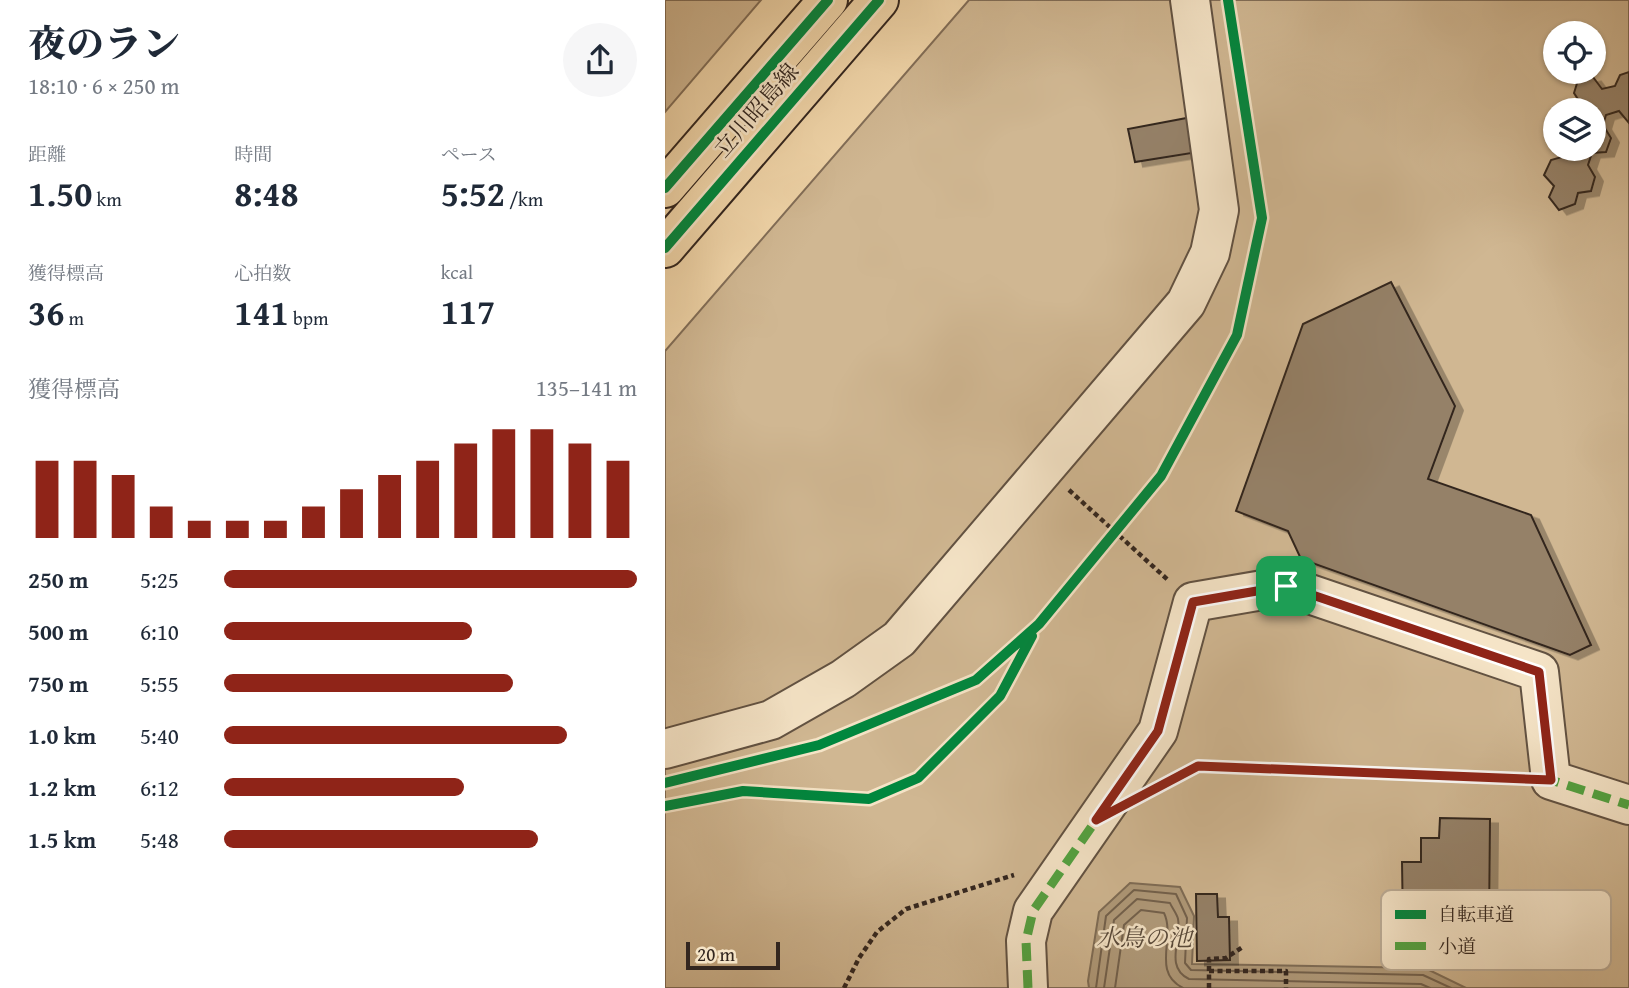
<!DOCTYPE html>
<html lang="ja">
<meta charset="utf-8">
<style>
:root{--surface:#fff;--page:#f6f6f7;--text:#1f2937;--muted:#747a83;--accent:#8f2418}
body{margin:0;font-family:"Gentium Book Plus","Noto Serif JP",serif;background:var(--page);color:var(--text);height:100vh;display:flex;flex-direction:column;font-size:26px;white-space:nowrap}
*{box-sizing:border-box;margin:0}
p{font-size:23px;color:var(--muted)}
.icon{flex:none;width:38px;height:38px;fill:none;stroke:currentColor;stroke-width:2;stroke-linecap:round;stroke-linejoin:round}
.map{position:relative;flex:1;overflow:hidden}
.panel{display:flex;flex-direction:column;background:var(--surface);width:665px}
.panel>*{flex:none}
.buttons{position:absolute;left:878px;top:21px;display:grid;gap:14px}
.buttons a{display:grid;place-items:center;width:63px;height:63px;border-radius:50%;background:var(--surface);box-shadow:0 2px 5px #0004;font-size:35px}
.scale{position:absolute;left:21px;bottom:18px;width:94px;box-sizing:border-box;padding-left:7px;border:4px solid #33261f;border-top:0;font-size:19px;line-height:24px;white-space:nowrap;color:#33261f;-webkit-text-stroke:5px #f5e4c7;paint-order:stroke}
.pin{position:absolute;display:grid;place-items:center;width:60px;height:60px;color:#fff;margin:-30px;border-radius:14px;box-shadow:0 4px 10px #0006}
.round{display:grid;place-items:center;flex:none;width:74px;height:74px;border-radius:37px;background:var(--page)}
.summary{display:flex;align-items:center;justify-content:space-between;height:119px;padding:0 28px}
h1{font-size:38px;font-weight:800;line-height:52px}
.metrics{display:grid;grid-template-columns:repeat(3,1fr);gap:10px;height:119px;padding:7px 28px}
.metrics div{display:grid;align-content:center}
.metrics b{font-size:35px;font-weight:800}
.metrics small{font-size:19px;font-weight:400}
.metrics p{font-size:19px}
.chart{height:196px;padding:14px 28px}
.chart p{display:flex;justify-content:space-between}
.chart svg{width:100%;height:126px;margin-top:7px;stroke:var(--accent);stroke-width:6}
ul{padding:0 28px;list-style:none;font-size:23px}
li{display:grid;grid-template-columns:112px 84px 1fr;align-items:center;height:52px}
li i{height:18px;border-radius:9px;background:var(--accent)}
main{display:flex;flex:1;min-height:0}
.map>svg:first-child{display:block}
.green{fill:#d0b792;stroke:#826e58;stroke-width:2;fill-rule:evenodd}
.water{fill:#b09a7a;stroke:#7e6c56;stroke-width:2}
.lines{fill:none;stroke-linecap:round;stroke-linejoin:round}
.shore{stroke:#72604c;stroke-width:2}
.building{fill:#958167;stroke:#33261f;stroke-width:2;filter:url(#shadow)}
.minor-casing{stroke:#625242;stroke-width:42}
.major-casing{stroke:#33261f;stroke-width:42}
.path{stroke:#33261f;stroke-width:4.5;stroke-dasharray:5 3.5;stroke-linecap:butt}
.minor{stroke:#f5e4c7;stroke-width:38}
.major{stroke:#f0d5a9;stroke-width:38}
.quiet{stroke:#52a341;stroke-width:9;stroke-dasharray:18 9;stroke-linecap:butt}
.cycleway-casing{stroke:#f5e4c7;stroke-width:15}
.cycleway{stroke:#00873e;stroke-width:10}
.route-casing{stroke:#fff;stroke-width:14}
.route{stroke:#8f2418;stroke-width:9}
.labels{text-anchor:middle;stroke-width:5;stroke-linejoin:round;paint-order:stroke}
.street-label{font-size:23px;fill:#33261f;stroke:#f5e4c7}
.water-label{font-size:24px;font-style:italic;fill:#58493a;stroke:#f5e4c7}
.key{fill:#f5e4c7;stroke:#bbab95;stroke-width:2}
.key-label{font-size:19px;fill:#33261f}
</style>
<main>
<section class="panel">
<div class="summary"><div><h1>夜のラン</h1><p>18:10 · 6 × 250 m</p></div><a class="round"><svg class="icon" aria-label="share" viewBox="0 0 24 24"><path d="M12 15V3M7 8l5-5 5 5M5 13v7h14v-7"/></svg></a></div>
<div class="metrics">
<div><p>距離</p><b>1.50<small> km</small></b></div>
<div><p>時間</p><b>8:48</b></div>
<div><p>ペース</p><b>5:52<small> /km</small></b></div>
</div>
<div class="metrics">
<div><p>獲得標高</p><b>36<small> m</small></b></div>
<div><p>心拍数</p><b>141<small> bpm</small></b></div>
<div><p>kcal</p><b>117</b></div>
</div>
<div class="chart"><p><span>獲得標高</span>135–141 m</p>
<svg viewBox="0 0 160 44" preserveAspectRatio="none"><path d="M5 44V17M15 44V17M25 44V22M35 44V33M45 44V38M55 44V38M65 44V38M75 44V33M85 44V27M95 44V22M105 44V17M115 44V11M125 44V6M135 44V6M145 44V11M155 44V17"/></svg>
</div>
<ul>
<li><b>250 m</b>5:25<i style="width:100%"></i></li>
<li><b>500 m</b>6:10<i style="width:60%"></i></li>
<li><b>750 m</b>5:55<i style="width:70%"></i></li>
<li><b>1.0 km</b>5:40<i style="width:83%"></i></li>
<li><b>1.2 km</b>6:12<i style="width:58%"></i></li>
<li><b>1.5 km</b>5:48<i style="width:76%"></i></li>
</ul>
</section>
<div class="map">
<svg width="964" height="988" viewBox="0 0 964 988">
<defs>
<filter id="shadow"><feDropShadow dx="8" dy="4.5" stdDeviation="0" flood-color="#0004"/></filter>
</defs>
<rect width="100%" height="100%" fill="#f0d5a9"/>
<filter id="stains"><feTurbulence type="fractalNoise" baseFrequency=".00286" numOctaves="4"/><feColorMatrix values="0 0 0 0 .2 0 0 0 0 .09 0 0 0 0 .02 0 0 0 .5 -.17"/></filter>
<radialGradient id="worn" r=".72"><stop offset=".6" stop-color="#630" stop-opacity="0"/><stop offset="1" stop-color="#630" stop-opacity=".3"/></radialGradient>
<path class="green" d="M 0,0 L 96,0 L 0,112 Z
M 304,0 L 964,0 L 964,988 L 0,988 L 0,351 ZM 891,33 L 929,33 L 929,72 L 891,72 ZM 891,110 L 929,110 L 929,149 L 891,149 Z"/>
<path class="water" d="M 465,883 L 515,887 L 529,916 L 527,964 L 760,968 L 801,988 L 424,988 L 423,981 L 434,912 Z"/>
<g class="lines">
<path class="shore" d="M 431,988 L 441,916 L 469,890 L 511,894 L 522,918 L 520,963 L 526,970 L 758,975 L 786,988
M 439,988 L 449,920 L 472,899 L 505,903 C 507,908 512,914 513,919 C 517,939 499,967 524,979 L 756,984 L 765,988
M 450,988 L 459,925 L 476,910 L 499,913 C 511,938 486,972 518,988"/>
</g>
<path class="building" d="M 964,72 L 964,123 L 954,111 L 941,115 L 938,125 L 946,138 L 941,152 L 927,153 L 923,165 L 930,177 L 926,191 L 913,193 L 910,204 L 894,210 L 884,197 L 889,186 L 879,175 L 886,160 L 897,157 L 900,149 L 929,149 L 929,110 L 915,110 L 916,104 L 909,93 L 913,80 L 928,77 L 937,89 L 950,86 L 955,75 Z
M 527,117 L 533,152 L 470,162 L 463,129 Z
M 726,282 L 790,406 L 763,479 L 866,515 L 926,645 L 905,655 L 636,559 L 623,531 L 571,511 L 638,324 Z
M 775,818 L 825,819 L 824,926 L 738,926 L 737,862 L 756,862 L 756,838 L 774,838 Z
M 531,894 L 552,894 L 553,917 L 564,917 L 565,960 L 532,961 Z"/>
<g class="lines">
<g class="minor-casing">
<path id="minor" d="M 0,749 L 106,720 L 178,679 L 234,639 L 521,303 L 545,253 L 554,210 L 525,0
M 363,988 L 361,941 L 368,911 L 493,731 L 528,602 L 621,586 L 874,672 L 886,780 L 964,805"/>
</g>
<g class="major-casing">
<path id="major" d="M 0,188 L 163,0
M 0,248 L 214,0"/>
</g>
<path class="path" d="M 404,490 L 503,580
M 500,783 L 533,766 L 851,779
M 544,971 L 621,971 L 621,988
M 179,988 L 194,958 L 212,932 L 241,909 L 349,875
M 544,988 L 544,959 L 561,958 L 579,946"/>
<use href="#minor" class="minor"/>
<use href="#major" class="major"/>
<path class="quiet" d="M 363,988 L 361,941 L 368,911 L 493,731 L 528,602 L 621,586 L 874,672 L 886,780 L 964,805"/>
<g class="cycleway-casing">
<path id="cycleway" d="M 0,188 L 163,0
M 0,248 L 214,0
M 0,783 L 154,745 L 311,680 L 374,624 L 496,476 L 572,335 L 597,218 L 563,0
M 0,806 L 78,791 L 204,799 L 253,778 L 335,696 L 367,636"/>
</g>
<use href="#cycleway" class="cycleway"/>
</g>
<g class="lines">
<g class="route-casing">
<path id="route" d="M 621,586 L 874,672 L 886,780 L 533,766 L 431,820 L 493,731 L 528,602 Z"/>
</g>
<use href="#route" class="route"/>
</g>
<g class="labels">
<g class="street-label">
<text transform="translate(91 110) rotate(-49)" y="8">立川昭島線</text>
</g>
<g class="water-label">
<text x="479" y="946">水鳥の池</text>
</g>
</g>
<rect x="716" y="890" width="230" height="80" rx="10" class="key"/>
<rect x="730" y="910" width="31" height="9" fill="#00873e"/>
<rect x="730" y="942" width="31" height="8" fill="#52a341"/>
<g class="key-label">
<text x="773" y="921">自転車道</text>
<text x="773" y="953">小道</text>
</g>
<rect width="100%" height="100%" filter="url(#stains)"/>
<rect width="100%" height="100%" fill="url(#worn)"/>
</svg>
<div class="buttons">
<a><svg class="icon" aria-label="locate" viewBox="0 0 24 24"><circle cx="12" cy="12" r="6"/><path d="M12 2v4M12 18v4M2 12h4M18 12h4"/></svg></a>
<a><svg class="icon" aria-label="layers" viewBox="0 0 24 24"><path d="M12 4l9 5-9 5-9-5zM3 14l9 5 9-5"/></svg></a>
</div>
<div class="scale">20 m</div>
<div class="pin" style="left:621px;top:586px;background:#1e9e55"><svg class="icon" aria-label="arrive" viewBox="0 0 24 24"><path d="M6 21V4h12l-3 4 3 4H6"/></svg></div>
</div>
</main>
